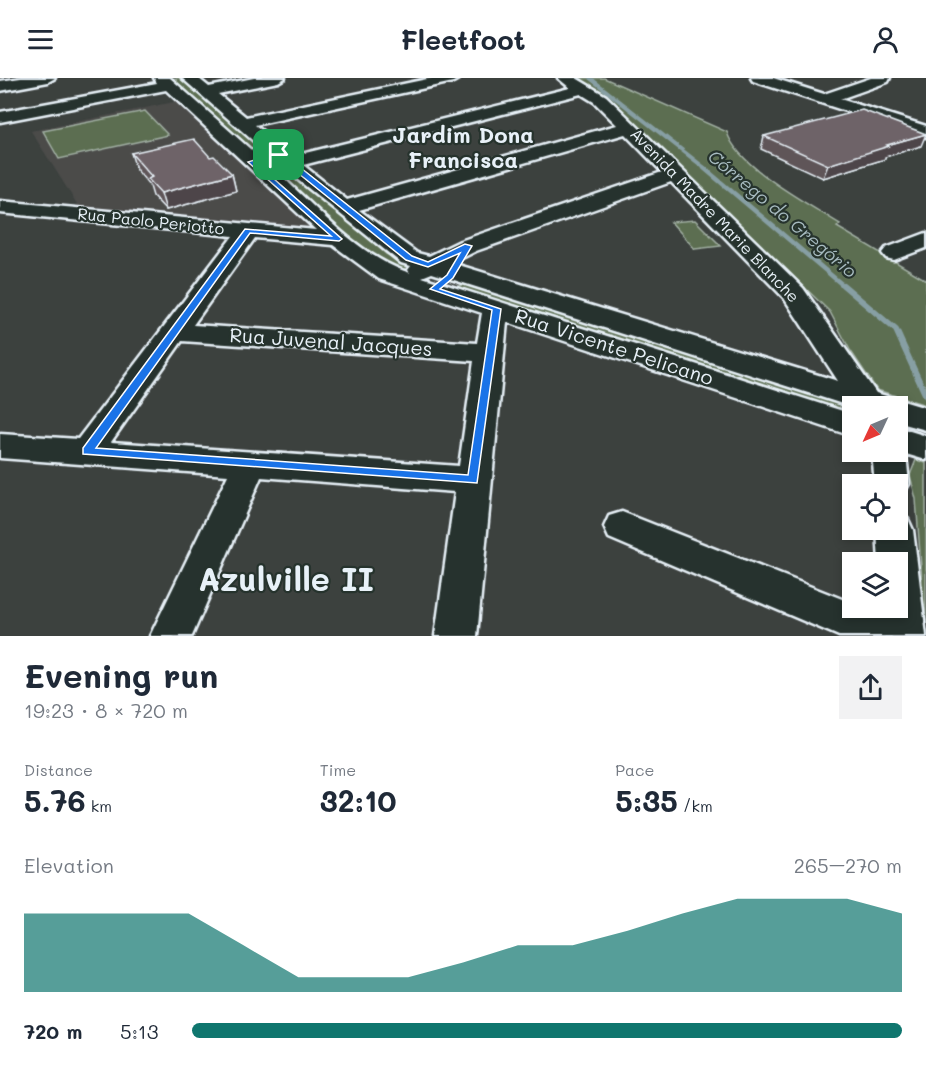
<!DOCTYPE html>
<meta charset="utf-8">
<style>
:root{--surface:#fff;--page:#f2f2f3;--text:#1f2937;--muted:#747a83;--accent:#0f766e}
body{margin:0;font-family:Mali,sans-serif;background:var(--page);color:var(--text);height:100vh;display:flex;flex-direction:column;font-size:22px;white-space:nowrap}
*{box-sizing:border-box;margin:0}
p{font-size:20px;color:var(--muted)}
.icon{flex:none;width:33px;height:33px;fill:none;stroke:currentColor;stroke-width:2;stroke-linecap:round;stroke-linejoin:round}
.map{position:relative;height:558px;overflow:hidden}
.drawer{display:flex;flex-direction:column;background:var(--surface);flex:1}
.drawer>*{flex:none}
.needle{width:39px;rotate:226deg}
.fabs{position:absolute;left:842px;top:318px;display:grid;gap:12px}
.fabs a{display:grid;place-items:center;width:66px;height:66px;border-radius:0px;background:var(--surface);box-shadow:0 3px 9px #0003;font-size:30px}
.pin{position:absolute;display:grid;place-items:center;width:51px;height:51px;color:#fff;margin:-26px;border-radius:12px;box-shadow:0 3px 9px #0006}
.round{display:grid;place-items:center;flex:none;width:63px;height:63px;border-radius:0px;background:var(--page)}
.summary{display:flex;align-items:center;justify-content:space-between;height:102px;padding:0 24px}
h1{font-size:33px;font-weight:700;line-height:45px}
.metrics{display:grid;grid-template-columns:repeat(3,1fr);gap:9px;height:102px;padding:6px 24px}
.metrics div{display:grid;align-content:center}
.metrics b{font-size:30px;font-weight:700}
.metrics small{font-size:16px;font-weight:400}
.metrics p{font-size:16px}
.chart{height:168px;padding:12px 24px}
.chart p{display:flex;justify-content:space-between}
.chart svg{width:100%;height:108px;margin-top:6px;fill:var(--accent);opacity:.7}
ul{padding:0 24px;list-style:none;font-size:20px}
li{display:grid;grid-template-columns:96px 72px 1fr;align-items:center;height:45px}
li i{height:15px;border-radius:8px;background:var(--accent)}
header{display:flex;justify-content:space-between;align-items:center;height:78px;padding:0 24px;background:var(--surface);font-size:27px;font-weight:700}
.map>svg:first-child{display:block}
.built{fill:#4b4b4a}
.green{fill:#5c6e51;stroke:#a2b0a4;stroke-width:1.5}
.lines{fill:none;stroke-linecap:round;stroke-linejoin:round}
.stream-far2{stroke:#879fa4;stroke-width:4}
.stream-far1{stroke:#879fa4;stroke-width:4.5}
.stream{stroke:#879fa4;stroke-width:6}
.minor-casing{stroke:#e8f1f8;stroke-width:5}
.minor{fill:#26332d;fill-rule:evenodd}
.wall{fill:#5f5559;stroke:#e8f1f8;stroke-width:1.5}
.shaded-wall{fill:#4d4548;stroke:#e8f1f8;stroke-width:1.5}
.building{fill:#6e6367;stroke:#e8f1f8;stroke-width:1.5}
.route{fill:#1a73e8;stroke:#fff;stroke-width:1.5;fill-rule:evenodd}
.labels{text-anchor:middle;stroke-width:4.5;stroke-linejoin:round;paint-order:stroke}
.far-street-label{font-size:16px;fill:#e8f1f8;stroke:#26332d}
.far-water-label{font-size:18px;font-style:italic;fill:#a7bbc0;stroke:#26332d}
.street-label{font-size:20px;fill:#e8f1f8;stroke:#26332d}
.far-district-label{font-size:22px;font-weight:bold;fill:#e8f1f8;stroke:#26332d}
.near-district-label{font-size:32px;font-weight:bold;fill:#e8f1f8;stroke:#26332d}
</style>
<header><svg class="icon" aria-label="menu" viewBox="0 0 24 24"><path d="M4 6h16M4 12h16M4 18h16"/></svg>Fleetfoot<svg class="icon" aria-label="person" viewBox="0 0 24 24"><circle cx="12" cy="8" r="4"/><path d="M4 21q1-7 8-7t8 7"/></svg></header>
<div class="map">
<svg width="926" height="558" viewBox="0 0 926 558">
<rect width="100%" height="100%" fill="#3c413e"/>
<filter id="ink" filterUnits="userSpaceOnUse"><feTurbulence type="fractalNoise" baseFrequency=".0167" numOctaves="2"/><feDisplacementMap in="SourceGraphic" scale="12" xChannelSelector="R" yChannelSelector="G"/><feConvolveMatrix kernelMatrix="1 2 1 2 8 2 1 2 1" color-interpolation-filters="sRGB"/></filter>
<g filter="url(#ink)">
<path class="built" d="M 179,23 L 317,151 L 314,153 L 82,134 L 31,53 Z"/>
<path class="green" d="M 166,0 L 179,0 L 268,73 L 254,75 Z
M 573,0 L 604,0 L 727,54 C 737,89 810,127 840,146 L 837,149 L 926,202 L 926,327 L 877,312 L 850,272 L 830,234 L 623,34 L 591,10 Z
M 145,33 L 168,57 L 59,81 L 43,53 Z
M 293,92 L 386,176 L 410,187 L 402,193 L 374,182 L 277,95 Z
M 695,142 L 721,168 L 695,171 L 671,144 Z
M 467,205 L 838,322 L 842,334 L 453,210 Z
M 916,382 L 926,385 L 926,558 L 916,421 L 910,397 Z"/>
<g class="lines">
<path class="stream-far2" d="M 590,0 L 706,91"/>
<path class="stream-far1" d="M 704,90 L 845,209"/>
<path class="stream" d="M 843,207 L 896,252 L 926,318"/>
<g class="minor-casing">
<path id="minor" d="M 21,0 L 55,0 L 48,4 L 0,13 L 0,3 Z
M 154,0 L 170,0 L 268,87 L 276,83 L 182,0 L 198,0 L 209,9 L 254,0 L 285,0 L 278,4 L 218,16 L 246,39 L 432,0 L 460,0 L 453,4 L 255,47 L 293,78 L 570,10 L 558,0 L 576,0 L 606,18 L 803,210 L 876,315 L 926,330 L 926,352 L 897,344 L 897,328 L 852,329 L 432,195 L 422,199 L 852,336 L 852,358 L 507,244 L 477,558 L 435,558 L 455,414 L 261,399 L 192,558 L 150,558 L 228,397 L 0,380 L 0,356 L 78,361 L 233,158 L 0,135 L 0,123 L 316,152 L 166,12 L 0,44 L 0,34 L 157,5 ZM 581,16 L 594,24 L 617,47 L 347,122 L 303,87 ZM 625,56 L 662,94 L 460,163 L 429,178 L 417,175 L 359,132 ZM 287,93 L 401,185 L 411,188 L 408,192 L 410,195 C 359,179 317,130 278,95 ZM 671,104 L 784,220 L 838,303 L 452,185 L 476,173 ZM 255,160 L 333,167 L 379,201 L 482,235 L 477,265 L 193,247 ZM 182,263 L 474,283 L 459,388 L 111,364 Z
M 751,0 L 773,0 L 824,16 L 871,0 L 890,0 L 888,4 L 840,21 L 926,48 L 926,59 L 753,3 Z
M 926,155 L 926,170 L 894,182 L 886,180 L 882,175 L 886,170 Z
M 897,349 L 926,358 L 926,382 L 906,376 L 909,406 L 904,415 L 897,418 L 897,406 L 875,406 L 872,374 L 897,374 Z
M 622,434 L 852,525 L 852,530 L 864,530 L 882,537 L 882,530 L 897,530 L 897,484 L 879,484 L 877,452 L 897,452 L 897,438 L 908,441 L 913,452 L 926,558 L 839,558 L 609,460 L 604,449 L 609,438 Z"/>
</g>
<use href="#minor" class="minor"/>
</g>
<path class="wall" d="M 764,58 L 921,68 L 885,79 L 885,81 L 823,100 L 761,71 Z
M 131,75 L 210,79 L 232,96 L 236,113 L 166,132 L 153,118 L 150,108 L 136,91 Z"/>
<path class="shaded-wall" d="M 926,56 L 921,68 L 885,79 L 885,81 L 823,100 L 828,87 L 887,67 Z
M 232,96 L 236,113 L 166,132 L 161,115 Z"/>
<path class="building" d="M 862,32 L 926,56 L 887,67 L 889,68 L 828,87 L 764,58 Z
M 194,61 L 210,79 L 214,78 L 232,96 L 161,115 L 148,101 L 152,99 L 131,75 Z"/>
</g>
<path class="route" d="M 277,75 L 282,75 L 412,178 L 428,184 L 465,166 L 472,168 L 453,200 L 440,211 L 501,231 L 477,405 L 83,376 L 83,370 L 245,151 L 331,158 L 248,84 ZM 278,79 L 406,182 L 428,189 L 460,175 L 447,197 L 430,211 L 492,232 L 468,397 L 96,370 L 250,155 L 339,163 L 342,161 L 256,85 Z"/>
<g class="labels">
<g class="far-street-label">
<text transform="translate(715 137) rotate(46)" y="6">Avenida Madre Marie Blanche</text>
<text transform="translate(151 143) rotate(6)" y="6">Rua Paolo Periotto</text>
</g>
<g class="far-water-label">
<text transform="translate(782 136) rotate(40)" y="6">Córrego do Gregório</text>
</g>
<g class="street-label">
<text transform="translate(331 264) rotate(4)" y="7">Rua Juvenal Jacques</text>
<text transform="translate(614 269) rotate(18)" y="7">Rua Vicente Pelicano</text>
</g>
<g class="far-district-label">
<text x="463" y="65">Jardim Dona<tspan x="463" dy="25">Francisca</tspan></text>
</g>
<g class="near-district-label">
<text x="286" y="513">Azulville II</text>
</g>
</g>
</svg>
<div class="fabs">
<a><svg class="needle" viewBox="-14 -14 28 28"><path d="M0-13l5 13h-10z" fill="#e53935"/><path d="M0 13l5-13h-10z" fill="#747a83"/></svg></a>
<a><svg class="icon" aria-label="locate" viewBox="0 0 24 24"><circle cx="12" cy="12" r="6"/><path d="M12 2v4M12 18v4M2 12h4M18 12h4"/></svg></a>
<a><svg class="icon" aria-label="layers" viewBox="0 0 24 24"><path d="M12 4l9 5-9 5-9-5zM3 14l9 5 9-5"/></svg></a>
</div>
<div class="pin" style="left:279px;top:77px;background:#1e9e55"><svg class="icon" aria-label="arrive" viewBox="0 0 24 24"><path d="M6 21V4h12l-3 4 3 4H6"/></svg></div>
</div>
<section class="drawer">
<div class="summary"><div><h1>Evening run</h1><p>19:23 · 8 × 720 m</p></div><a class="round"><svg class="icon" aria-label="share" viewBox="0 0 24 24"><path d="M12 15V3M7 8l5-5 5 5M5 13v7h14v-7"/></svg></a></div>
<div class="metrics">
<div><p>Distance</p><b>5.76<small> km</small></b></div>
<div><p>Time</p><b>32:10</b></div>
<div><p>Pace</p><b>5:35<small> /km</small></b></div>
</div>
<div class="chart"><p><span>Elevation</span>265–270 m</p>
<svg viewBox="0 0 160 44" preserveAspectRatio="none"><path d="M0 44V12L10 12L20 12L30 12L40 25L50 38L60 38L70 38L80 32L90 25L100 25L110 19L120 12L130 6L140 6L150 6L160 12V44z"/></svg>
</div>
<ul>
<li><b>720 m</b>5:13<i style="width:100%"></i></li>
</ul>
</section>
